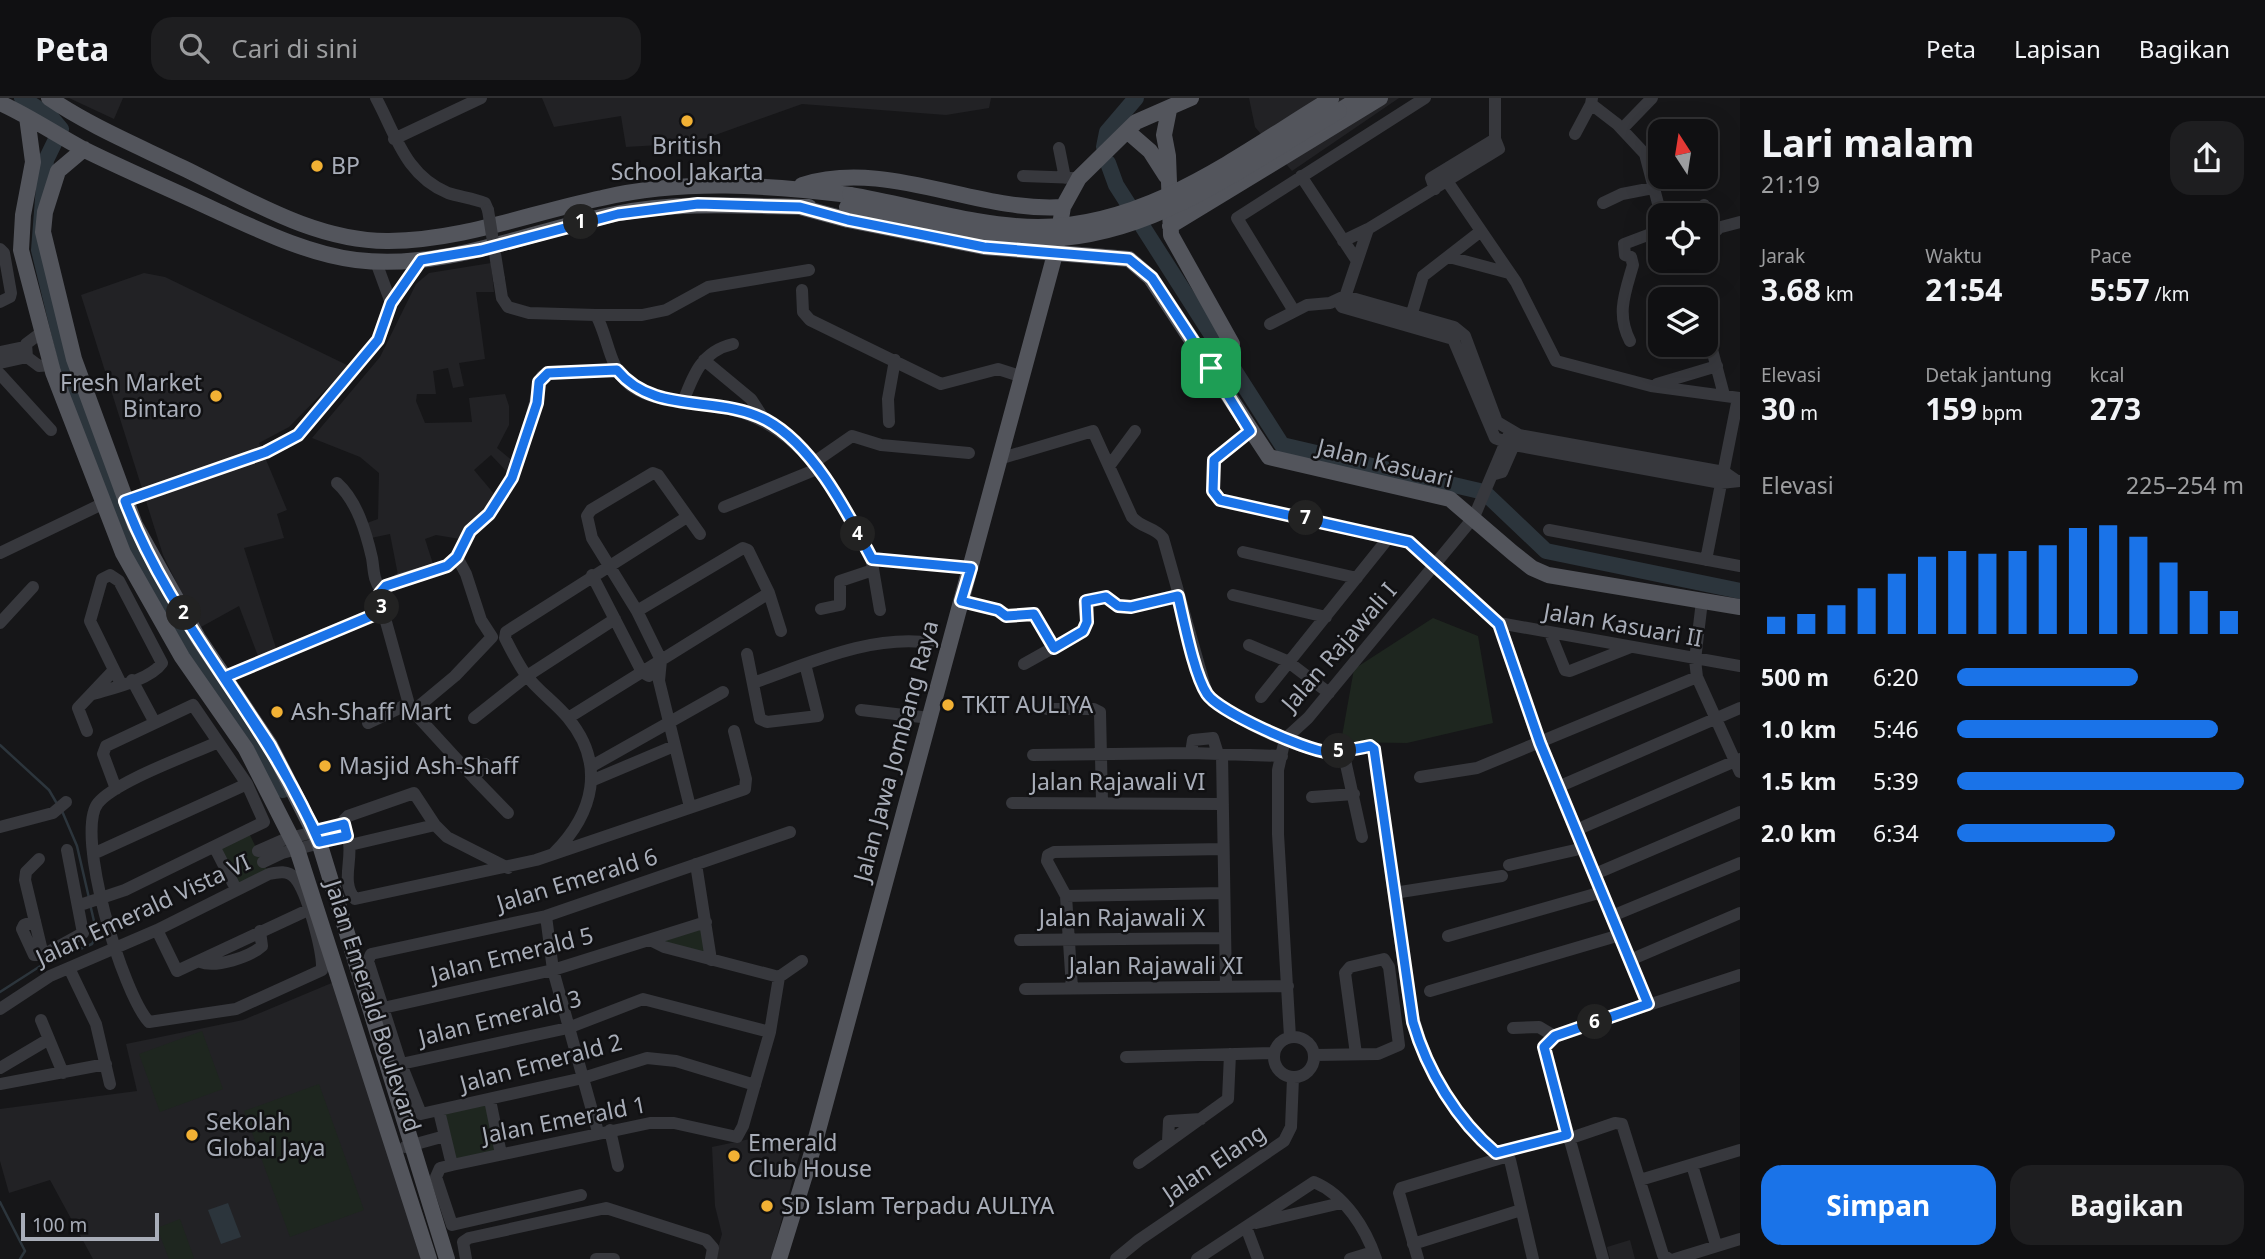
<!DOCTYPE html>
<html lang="id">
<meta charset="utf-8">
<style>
:root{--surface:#101012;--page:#1e1e20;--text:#f1f3f6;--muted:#9c9d9f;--line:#303032;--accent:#1a73e8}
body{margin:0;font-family:"Noto Sans",sans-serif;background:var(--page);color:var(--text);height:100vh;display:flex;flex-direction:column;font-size:26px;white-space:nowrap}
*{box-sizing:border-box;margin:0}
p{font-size:23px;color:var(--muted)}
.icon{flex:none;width:38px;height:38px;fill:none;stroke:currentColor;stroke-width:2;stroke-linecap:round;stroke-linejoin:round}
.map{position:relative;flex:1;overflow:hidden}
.side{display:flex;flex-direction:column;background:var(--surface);width:525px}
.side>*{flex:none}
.needle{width:46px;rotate:348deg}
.buttons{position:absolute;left:1648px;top:21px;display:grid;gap:14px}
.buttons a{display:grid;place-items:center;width:70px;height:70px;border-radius:14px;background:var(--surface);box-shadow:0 7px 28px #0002,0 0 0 2px var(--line);font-size:35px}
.scale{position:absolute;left:21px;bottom:18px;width:138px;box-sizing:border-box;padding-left:7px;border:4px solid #a8adb8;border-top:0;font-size:19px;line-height:24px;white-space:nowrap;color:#a8adb8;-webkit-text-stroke:5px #111113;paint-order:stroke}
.pin{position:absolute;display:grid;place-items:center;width:60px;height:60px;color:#fff;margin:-30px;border-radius:14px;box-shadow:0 4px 10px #0006}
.km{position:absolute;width:35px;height:35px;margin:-18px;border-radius:50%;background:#222;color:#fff;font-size:19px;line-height:35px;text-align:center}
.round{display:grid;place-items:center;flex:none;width:74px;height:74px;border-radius:21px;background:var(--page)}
.overview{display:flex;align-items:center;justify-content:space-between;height:119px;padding:0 21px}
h1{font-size:38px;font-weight:700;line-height:52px}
.stats{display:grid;grid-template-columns:repeat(3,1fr);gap:10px;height:119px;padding:7px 21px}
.stats div{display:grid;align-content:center}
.stats b{font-size:30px;font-weight:700}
.stats small{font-size:19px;font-weight:400}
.stats p{font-size:19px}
.chart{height:196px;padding:14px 21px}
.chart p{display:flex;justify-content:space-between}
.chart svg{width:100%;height:126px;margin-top:7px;stroke:var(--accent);stroke-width:6}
.cta{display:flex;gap:14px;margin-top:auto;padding:14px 21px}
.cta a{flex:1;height:80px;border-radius:21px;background:var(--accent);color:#fff;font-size:28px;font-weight:700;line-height:80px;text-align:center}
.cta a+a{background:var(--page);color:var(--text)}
ul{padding:0 21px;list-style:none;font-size:23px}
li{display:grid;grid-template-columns:112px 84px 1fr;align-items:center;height:52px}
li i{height:18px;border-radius:9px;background:var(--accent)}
header{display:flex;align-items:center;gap:42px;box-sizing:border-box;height:98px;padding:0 35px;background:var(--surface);border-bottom:2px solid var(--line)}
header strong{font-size:33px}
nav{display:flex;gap:38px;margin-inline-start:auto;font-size:24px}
.search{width:490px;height:63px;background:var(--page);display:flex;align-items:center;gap:18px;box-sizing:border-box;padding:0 24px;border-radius:21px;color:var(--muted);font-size:26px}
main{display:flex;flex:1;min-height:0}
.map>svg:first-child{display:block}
.built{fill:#222225}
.green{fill:#1e261f}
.water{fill:#2c353c}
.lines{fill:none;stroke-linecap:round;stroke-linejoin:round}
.stream{stroke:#2c353c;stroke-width:2.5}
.river{stroke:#2c353c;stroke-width:16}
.minor{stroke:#37383d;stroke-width:12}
.major{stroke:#53555c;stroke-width:16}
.minor-bridge{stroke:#37383d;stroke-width:12}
.major-bridge{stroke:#53555c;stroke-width:16}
.route-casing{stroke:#fff;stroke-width:14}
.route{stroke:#1a73e8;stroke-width:9}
.poi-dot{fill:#f2b134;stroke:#111113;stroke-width:2.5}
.labels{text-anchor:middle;stroke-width:5;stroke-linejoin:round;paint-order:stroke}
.poi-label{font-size:23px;fill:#a8adb8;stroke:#111113;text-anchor:start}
.street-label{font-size:23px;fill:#a8adb8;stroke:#111113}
</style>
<header>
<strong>Peta</strong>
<div class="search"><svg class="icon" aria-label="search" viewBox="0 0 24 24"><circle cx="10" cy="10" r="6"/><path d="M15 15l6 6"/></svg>Cari di sini</div>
<nav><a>Peta</a><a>Lapisan</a><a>Bagikan</a></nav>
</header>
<main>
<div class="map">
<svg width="1740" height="1161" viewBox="0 0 1740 1161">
<rect width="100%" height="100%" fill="#161618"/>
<path class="built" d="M 69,0 L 123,0 L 114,21 Z
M 542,0 L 991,0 L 989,10 L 946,17 L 802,6 L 693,45 L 626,49 L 621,18 L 554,29 Z
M 1249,0 L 1399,0 L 1292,73 L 1255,29 Z
M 491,165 L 494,194 L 476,194 L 485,261 L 459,265 L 464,288 L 453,290 L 448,270 L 433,273 L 436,296 L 417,296 L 416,303 L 425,325 L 472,324 L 469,300 L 505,296 L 509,308 L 509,327 L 497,350 L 514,364 L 509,376 L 491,357 L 474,372 L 495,397 L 460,441 L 436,437 L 425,441 L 434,469 L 398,477 L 390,436 L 371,440 L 367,425 L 378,421 L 379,375 L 360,359 L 312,340 L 380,259 L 416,186 L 429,175 Z
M 144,175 L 165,179 L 349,268 L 289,329 L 259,345 L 287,412 L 277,416 L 284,440 L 244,450 L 276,550 L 258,558 L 239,508 L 201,529 L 181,494 L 163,457 L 81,197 Z
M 334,884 L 423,1161 L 93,1161 L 50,1082 L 9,1095 L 0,1063 L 0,1011 L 137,993 L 126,946 L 243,922 Z
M 769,1037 L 802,1047 L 771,1161 L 715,1161 L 722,1136 L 715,1108 L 712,1049 Z
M 1630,1142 L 1635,1161 L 1610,1161 L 1607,1149 Z"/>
<path class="green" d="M 1433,520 L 1478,538 L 1493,625 L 1407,645 L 1341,644 L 1354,571 Z
M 248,733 L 269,776 L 236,791 L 215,750 Z
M 706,824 L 711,862 L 650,842 Z
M 202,933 L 223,991 L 160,1014 L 139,956 Z
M 319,986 L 364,1112 L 290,1139 L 244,1013 Z
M 490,1002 L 501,1056 L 452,1067 L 439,1013 Z
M 180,1121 L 194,1160 L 191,1161 L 169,1161 L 157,1130 Z"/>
<path class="water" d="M 228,1105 L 241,1139 L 221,1146 L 208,1112 Z"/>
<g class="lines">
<path class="stream" d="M 0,647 L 49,692 L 56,704
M 62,713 L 77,748 L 89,800
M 0,894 L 42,867 L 92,846 L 97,836 L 90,806
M 0,1104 L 25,1153 L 20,1161"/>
<path class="river" d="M 22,0 L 51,19 L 61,31 L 46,62 L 39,152 L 74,296 L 120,418 L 216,593 L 264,657 L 283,692
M 1104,49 L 1107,34 L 1136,0
M 1108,65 L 1116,87 L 1282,347 L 1484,394 L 1546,453 L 1740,493"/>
<path class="minor" d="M 376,0 C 396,37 405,77 448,95 C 460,99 473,100 485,105 L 488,112
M 1592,0 L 1591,6 L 1617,26 L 1645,56 L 1661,117
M 1622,31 L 1652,0
M 1575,36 L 1591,6
M 394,41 L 481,0
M 1059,50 L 1065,80
M 1023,78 L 1079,80
M 1301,78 L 1357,163
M 1447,83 L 1516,184 L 1556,263 L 1651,288 L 1740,300
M 1435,91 L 1431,80 L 1495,41
M 1603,105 L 1622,96 L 1653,90
M 1704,107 L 1717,132
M 1706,133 L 1740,124
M 1343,143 L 1368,131 L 1499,51 L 1495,41 L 1495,0
M 0,151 L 4,155 L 11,195 L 10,199 L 0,204
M 1449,159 L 1509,175
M 376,164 L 391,205
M 499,181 L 502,200 L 508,209 L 529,215 L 596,217 C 609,240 608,270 631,288 C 654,305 692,305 719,309 C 800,321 838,395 872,461 L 971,470
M 802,192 L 803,214 L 810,222 L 941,286 L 998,271 L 1020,278
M 1338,203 L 1342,209 L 1453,241 L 1495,340 L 1514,347 L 1721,385 L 1740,383
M 1343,205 L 1368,131
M 1294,213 L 1237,120 L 1425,0
M 596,217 L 642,217 L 666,212 L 708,189 L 809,172
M 1409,225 L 1423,178 L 1481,133
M 1270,226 L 1307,207 L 1330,205 L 1345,198 L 1454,229 L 1465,238 L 1497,324 L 1519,337 L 1724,374 L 1737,383
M 1706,229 L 1724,297
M 42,234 L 26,246 L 27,259 L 39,268 L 51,267
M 1630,243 C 1616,216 1625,195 1633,167 L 1631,159 L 1625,157 L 1624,146 L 1661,132
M 0,254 L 25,249
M 704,262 L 751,301 L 764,321
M 0,265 L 27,259
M 0,276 L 51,332
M 1657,286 L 1717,268
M 683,304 C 693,277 702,253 733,246
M 889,324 L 888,301 L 895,262
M 1250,333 L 1214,362 L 1213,393 L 1220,402 L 1409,444 L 1499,525 L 1540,645 L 1648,906
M 999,361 L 1093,333 L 1132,419 C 1141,430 1155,429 1163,440 L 1207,596 C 1228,619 1295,651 1326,653 C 1340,655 1356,651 1370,648 L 1374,651 L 1407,891 C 1418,954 1447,1014 1496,1055 L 1567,1037
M 813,365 L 852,338 L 881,347 L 969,355
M 1110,367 L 1135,333
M 1495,376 L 1502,374 L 1516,342
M 337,385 C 357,403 366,434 372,460 C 374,471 373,482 381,492
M 126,403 L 266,354 L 298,337 L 378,242 L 391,205 L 421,162
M 724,409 L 817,371
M 1549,432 L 1740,468
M 1243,454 L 1357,480
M 0,455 L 102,406
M 1706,462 L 1738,300
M 872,465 L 880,512
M 592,477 L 642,574 L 649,578
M 381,492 L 400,481 L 447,468 L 457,459 L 470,433 L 489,416 L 512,380 L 522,354 L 542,278 L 548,275 L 617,272
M 381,492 L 383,513 L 410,610 L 474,680
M 1233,497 L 1326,519
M 961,503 L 998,512 L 1006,518 L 1034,515 L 1054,550
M 1702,503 L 1695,562 L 1697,579 L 1740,674
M 821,511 L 840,507 L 840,483 L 873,472
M 637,513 L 743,450 L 748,452 L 769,495 L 781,533
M 0,525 L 33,489
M 1499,525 L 1740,568
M 1550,535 L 1565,572 L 1570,573 L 1631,549
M 1249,547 L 1287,563 L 1329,595
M 747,556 L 760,621 L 767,624 L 818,618 L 805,566
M 1024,566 L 1083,533 L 1087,524 L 1084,506 L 1106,499 L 1118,508 L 1131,509 L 1178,498
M 225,579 L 383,513
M 132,582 L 155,625
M 753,585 C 810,565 871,536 932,545
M 93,596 C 113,590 150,582 162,565 L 119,483 L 110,477 L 102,481 L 90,523 L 121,586
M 1261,599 L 1390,438
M 1047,611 L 1094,611 L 1100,614 L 1102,704
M 861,612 L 930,620
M 413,613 L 455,578 L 492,539 L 481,522 L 466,476 L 457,459
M 474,620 L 527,578 L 615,521
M 568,620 L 769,495
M 368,625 L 408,606
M 87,633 L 78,610 L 114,572
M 1343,653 L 1362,739
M 1191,655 L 1193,642 L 1213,640 L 1218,656
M 1033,657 L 1191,655 L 1282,658
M 1222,657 L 1226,889
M 485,666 L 474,680 L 508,715
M 592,668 L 723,594
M 1420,679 L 1477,670 L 1697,579
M 591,683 L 674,648
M 1558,689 L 1740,610
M 1312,699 L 1354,696
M 1012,705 L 1223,706
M 690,709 L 659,583 L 661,562 L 637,513 L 592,440 L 587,418 L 591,412 L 653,375 L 658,377 L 700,436
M 0,729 L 53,715 L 66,704
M 1576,732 L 1740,661
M 350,747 L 435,727
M 215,750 L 236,791
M 258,753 L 283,742 L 344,726
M 554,755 C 594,715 606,666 568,620 C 556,605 538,593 526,577 C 518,566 511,552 505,540 L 506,534 L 687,419
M 93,756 L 247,686
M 39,761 L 26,774 L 25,782 L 43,857
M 263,764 L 282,755 L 347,738
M 696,766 L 711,862
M 1509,767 L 1584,750
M 508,770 L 447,739 L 435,727 L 414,695 L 348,718 L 344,722 C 344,731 348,737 349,745 C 352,764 341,785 355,801 L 536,762 L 745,691 L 746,681 L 734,633
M 1595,776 L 1740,714
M 1394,795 L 1502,778
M 1066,798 L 1224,795
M 80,807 L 125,792 L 264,724 L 247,686 L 193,607 L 106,648 L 103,656 L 116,691
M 546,818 L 553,872 L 598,1034
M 1612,818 L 1740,765
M 35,823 L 24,827 L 22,831 L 34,857 L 43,857 L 83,835 L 67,752
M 157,832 L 177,873 L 308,812
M 1448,838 L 1602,794
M 650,842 L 664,849 L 779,879
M 1020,842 L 1224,840
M 1630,862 L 1740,815
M 200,864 C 216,870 250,859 262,848 L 260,833
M 69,870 L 96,926 L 110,986
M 779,879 L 802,863
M 1072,890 L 1066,798 L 1047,763 L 1048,757 L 1054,754 L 1223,751
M 1025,891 L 1288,888
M 1430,893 L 1620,837
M 383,910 L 553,872 L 706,824
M 0,911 L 50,878 L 157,832 L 269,776 C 278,774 288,772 295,780 C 307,794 323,853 322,872 L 236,911 L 149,924 C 123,897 74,735 98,705 C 116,683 190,657 218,644
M 41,922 L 63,975
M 1513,930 L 1539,929 L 1554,938
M1274 959a20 20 0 1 1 40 0a20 20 0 1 1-40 0Z
M 1290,939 L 1278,736 L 1278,672 L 1285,641 L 1308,620 L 1474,419 L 1510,334
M 1315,957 L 1378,956 L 1399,947 L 1389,869 L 1384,861 L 1350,869 L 1345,875 L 1356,956
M 1126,959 L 1274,955
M 401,966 L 568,930 L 643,901 L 770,934
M 0,970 L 49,941
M 0,986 L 106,966
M 755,987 L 676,963 L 647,960 L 583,980 L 421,1016 L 401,966 L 368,863 L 371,856 L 546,818 L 790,734
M 490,1002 L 501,1056
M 439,1013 L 452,1067
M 610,1032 L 618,1068
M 1568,1041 L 1615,1025 L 1622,1026 L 1663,1157 L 1669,1161
M 1168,1043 L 1169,1023 L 1201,1021
M 405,1049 L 445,1038
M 1139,1065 L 1228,1001 L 1230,956
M 1692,1067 L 1716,1147
M 1640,1082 L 1740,1052
M 581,1097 L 452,1127 L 436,1079 L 440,1070 L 452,1067 L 650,1025 L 674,1025 L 737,1039 L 743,1028 L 770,934 L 779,879
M 1256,1125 L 1341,1105
M 1246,1129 L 1258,1161
M 1413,1146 L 1521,1112
M 466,1161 L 463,1144 L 469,1140 L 606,1110 L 706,1142 L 713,1150 L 711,1161
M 596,1161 L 614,1161
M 1116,1161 L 1139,1142 L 1284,1043 L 1291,1029 L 1293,980
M 1197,1161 L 1314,1084 C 1345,1097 1366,1131 1376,1161
M 1350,1161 L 1373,1154
M 1418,1161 L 1399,1095 L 1401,1090 L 1505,1059 L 1510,1062 L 1533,1161
M 1603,1161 L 1544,949 L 1554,938 L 1740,877
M 1675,1161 L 1740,1141"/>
<path class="major" d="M 49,0 C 90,28 136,47 181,69 C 246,100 315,144 389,143 C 463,142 530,115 602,100 C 684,81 767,87 850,97
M 0,5 C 29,18 55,36 83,51 C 127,73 173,92 217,113 C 261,133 308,156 356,162 C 446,173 529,133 615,116 C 680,103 744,108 809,109
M 1169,12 L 1164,37 L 1168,58 L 1171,137 L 1232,246 L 1231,249 L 1208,265
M 1339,13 L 1360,0
M 27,19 L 33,64 L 23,117 L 21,152 L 53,274 L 123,455 L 182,559 L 246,651 L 297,751 L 429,1161
M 1127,33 L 1150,53 L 1166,78
M 84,51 L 58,73 L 45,114 L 43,134 L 74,261 L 135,427 L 198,540 L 270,647 L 319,744 L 447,1161
M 802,87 C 887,60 977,115 1063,109
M 800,109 L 848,122 L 984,149 L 1129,161 L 1151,180 L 1269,359 L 1450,401 L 1513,455 L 1532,470 L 1548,477 L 1740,509
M 1170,128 L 1380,0
M 779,1161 L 813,1051 L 1055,156 L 1063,109 L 1079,80 L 1136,24 L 1191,0"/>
<path class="minor-bridge" d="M 488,112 L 499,181"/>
<path class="major-bridge" d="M 850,97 C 910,107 978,129 1038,129 C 1150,128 1240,56 1331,1
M 847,109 C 911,122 980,144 1046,141 C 1156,138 1246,66 1339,13"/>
</g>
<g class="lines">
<g class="route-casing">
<path id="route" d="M 1211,270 L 1152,180 L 1129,161 L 984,149 L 848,122 L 800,109 L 698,106 L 618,116 L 481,152 L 421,162 L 391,205 L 378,242 L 298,337 L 266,354 L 125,403 C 171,526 268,623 319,744 L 347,738 L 344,726 L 315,733 L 270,647 L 225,579 L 383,513 L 380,495 L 386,488 L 447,468 L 457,459 L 470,433 L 489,416 L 512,380 L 537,305 L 539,284 L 548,275 L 617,272 C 655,318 717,296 766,322 C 814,348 847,414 872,461 L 971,470 L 961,503 L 998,512 L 1006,518 L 1034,516 L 1054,550 L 1083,533 L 1087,524 L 1086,503 L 1106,499 L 1118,508 L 1131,509 L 1178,498 C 1184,523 1194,576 1207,596 C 1219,614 1305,652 1327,654 C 1341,654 1356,651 1370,648 L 1374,651 L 1413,924 C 1427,973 1457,1022 1496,1055 L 1567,1037 L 1544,949 L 1555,938 L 1648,906 L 1540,645 L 1499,526 L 1409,444 L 1220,402 L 1213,393 L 1214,362 L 1250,333 L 1211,270"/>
</g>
<use href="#route" class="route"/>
</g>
<g class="poi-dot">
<circle cx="687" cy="23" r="7"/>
<circle cx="317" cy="68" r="7"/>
<circle cx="216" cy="298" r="7"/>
<circle cx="948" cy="607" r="7"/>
<circle cx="277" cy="614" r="7"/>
<circle cx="325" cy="668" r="7"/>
<circle cx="192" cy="1037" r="7"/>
<circle cx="734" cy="1058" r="7"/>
<circle cx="767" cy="1108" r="7"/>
</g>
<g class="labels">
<g class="poi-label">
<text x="687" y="56" text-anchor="middle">British<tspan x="687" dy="26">School Jakarta</tspan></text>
<text x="331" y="76">BP</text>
<text x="202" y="293" text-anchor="end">Fresh Market<tspan x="202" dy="26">Bintaro</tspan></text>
<text x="962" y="615">TKIT AULIYA</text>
<text x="291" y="622">Ash-Shaff Mart</text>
<text x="339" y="676">Masjid Ash-Shaff</text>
<text x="206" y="1032">Sekolah<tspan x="206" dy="26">Global Jaya</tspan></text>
<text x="748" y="1053">Emerald<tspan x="748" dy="26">Club House</tspan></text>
<text x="781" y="1116">SD Islam Terpadu AULIYA</text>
</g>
<g class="street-label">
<text transform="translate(1385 365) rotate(14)" y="8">Jalan Kasuari</text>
<text transform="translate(1623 527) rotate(10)" y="8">Jalan Kasuari II</text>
<text transform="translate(1339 549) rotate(-49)" y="8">Jalan Rajawali I</text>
<text transform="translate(896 653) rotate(-75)" y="8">Jalan Jawa Jombang Raya</text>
<text x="1118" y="692">Jalan Rajawali VI</text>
<text transform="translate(577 782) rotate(-17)" y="8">Jalan Emerald 6</text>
<text transform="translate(143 812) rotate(-25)" y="8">Jalan Emerald Vista VI</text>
<text x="1122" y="828">Jalan Rajawali X</text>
<text transform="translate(512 857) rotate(-14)" y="8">Jalan Emerald 5</text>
<text x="1156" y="876">Jalan Rajawali XI</text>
<text transform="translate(373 908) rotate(72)" y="8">Jalan Emerald Boulevard</text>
<text transform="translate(500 920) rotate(-14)" y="8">Jalan Emerald 3</text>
<text transform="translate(541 965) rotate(-15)" y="8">Jalan Emerald 2</text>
<text transform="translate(564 1022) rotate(-11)" y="8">Jalan Emerald 1</text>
<text transform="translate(1214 1065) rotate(-34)" y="8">Jalan Elang</text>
</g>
</g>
</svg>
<div class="buttons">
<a><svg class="needle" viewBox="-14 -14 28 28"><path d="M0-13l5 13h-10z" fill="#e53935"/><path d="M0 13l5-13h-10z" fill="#9c9d9f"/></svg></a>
<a><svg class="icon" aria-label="locate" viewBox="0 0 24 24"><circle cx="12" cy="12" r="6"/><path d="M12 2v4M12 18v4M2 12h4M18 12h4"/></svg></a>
<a><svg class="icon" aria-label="layers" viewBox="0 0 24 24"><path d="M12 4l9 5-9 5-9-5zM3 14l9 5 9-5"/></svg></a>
</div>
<div class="scale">100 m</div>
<div class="pin" style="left:1211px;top:270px;background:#1e9e55"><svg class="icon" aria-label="arrive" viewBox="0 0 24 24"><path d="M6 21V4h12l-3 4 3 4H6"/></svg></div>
<b class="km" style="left:581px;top:124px">1</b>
<b class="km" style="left:184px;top:515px">2</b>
<b class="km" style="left:382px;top:509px">3</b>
<b class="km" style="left:858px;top:436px">4</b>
<b class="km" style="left:1339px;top:653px">5</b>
<b class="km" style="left:1595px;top:924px">6</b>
<b class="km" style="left:1306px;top:420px">7</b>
</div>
<section class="side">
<div class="overview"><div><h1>Lari malam</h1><p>21:19</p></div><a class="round"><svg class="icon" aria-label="share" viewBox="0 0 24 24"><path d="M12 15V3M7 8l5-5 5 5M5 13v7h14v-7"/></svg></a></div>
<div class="stats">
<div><p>Jarak</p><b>3.68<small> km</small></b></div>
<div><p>Waktu</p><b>21:54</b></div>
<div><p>Pace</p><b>5:57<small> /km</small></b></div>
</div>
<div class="stats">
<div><p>Elevasi</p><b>30<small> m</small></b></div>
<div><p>Detak jantung</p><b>159<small> bpm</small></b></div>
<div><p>kcal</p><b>273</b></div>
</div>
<div class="chart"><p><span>Elevasi</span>225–254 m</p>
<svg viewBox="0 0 160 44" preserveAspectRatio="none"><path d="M5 44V38M15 44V37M25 44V34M35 44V28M45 44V23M55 44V17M65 44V15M75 44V16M85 44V15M95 44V13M105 44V7M115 44V6M125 44V10M135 44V19M145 44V29M155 44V36"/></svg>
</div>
<ul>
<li><b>500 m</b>6:20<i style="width:63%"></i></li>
<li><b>1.0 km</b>5:46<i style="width:91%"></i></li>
<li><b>1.5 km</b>5:39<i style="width:100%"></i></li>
<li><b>2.0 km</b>6:34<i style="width:55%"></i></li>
</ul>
<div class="cta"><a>Simpan</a><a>Bagikan</a></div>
</section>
</main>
